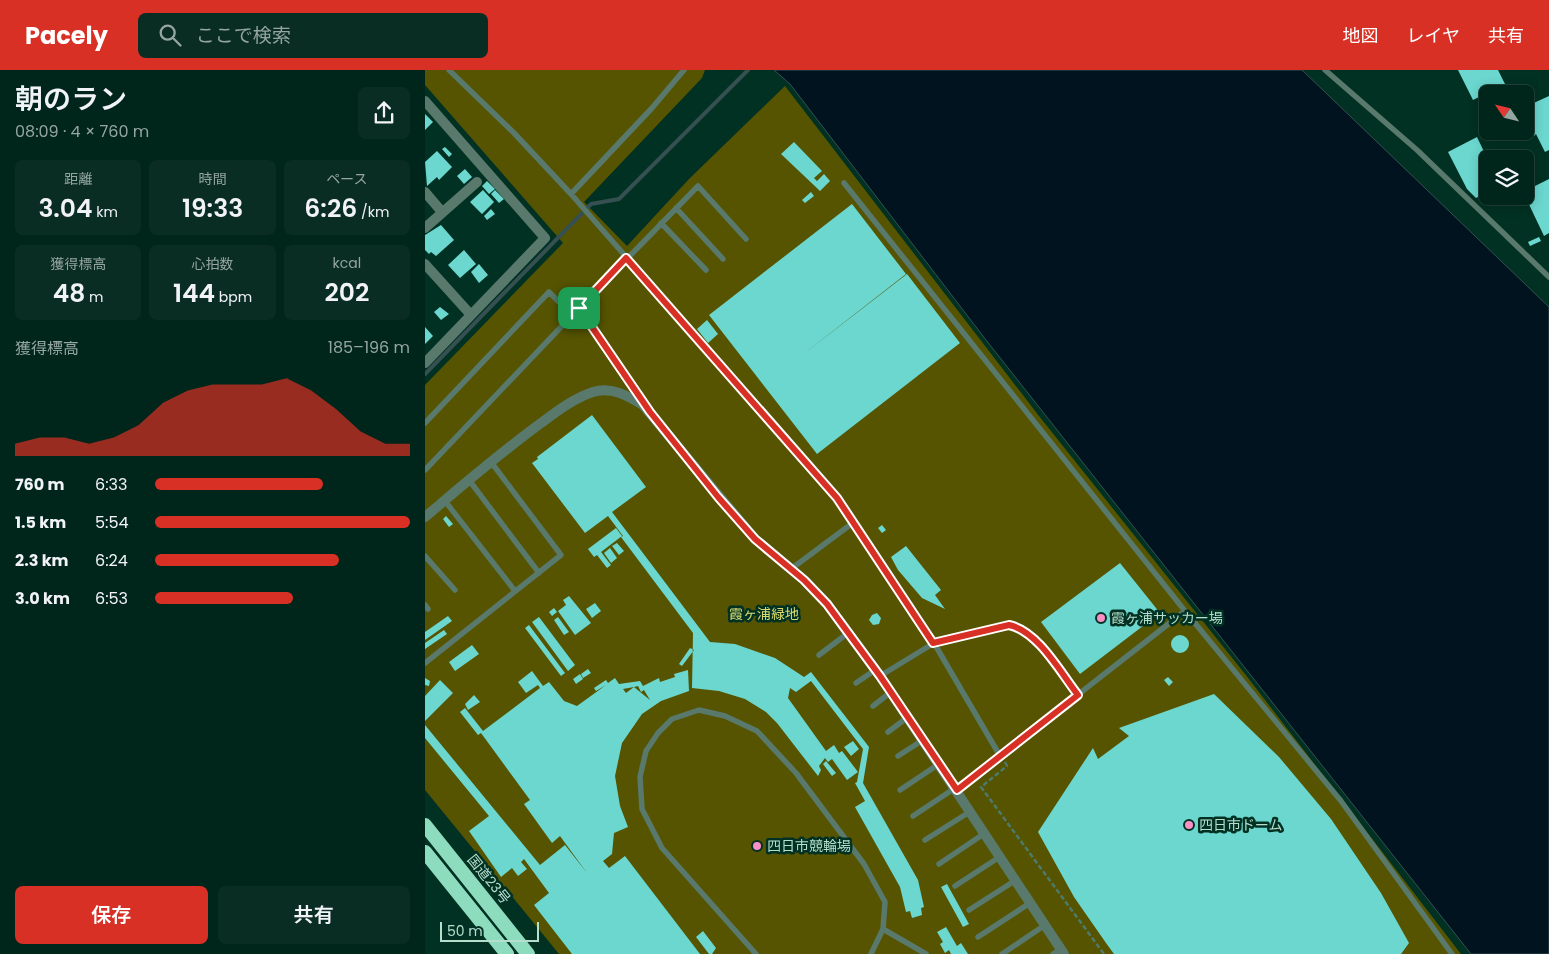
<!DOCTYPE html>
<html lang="ja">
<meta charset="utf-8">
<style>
:root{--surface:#00251a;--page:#0a2d23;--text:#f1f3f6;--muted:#95a5a2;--line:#224239;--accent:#d93025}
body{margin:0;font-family:Poppins,"Noto Sans JP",sans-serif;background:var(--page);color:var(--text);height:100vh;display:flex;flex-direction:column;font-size:19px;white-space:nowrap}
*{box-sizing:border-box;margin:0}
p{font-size:16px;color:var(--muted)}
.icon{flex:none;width:28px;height:28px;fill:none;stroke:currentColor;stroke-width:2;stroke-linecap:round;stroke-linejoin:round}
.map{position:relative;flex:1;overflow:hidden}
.details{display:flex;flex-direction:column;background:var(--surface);width:425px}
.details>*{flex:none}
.needle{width:32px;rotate:305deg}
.tools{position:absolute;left:1054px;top:15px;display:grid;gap:10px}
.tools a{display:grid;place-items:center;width:55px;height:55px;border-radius:8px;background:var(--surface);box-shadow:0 2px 12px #0003,0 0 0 1px var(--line);font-size:25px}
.scale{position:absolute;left:15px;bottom:12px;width:99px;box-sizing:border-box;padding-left:5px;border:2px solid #b5decd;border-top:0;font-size:14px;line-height:18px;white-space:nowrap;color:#b5decd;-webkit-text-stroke:4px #003123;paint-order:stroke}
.pin{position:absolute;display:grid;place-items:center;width:42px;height:42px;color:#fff;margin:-21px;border-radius:10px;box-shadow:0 2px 8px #0006}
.round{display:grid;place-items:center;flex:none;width:52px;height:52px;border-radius:8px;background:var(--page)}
.overview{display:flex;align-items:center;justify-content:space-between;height:85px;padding:0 15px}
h1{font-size:28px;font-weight:600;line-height:38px}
.metrics{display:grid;grid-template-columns:repeat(3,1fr);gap:8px;height:85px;padding:5px 15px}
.metrics div{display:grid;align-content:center;border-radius:8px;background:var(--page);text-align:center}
.metrics b{font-size:25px;font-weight:600}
.metrics small{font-size:14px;font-weight:400}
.metrics p{font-size:14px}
.chart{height:140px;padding:10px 15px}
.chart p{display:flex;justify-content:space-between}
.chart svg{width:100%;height:90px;margin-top:5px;fill:var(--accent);opacity:.7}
.cta{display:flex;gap:10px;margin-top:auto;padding:10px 15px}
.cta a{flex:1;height:58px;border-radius:8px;background:var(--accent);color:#fff;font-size:20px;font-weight:600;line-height:58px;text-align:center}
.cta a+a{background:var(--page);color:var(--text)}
ul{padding:0 15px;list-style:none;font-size:16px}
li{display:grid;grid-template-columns:80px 60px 1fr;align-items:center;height:38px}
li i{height:12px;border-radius:6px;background:var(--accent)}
header{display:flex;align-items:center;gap:30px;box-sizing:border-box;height:70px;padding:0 25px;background:var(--accent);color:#fff}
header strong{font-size:24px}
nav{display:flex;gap:28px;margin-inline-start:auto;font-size:18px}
.search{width:350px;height:45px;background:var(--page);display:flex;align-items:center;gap:12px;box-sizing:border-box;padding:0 18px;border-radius:8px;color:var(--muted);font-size:19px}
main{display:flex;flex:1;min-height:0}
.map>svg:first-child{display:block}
.green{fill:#565400}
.water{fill:#00131e;stroke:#365052}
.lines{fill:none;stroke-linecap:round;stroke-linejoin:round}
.stream{stroke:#365052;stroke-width:4}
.building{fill:#6bd7cf;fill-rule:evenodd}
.path{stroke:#4c7a6b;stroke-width:2.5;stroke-dasharray:5 2.5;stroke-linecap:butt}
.service{stroke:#58796c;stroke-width:5.5}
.minor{stroke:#58796c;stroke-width:10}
.tertiary{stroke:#58796c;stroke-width:10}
.trunk{stroke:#8edcbe;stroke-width:14}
.route-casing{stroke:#fff;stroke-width:10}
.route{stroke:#d93025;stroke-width:6}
.poi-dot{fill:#fa8fc6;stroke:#003123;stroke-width:2}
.labels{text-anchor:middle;stroke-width:5;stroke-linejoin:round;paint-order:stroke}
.park-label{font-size:14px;fill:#dcdc71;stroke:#003123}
.poi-label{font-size:14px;fill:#b5decd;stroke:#003123;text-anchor:start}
.street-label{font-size:14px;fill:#b5decd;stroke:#003123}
</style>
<header>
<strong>Pacely</strong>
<div class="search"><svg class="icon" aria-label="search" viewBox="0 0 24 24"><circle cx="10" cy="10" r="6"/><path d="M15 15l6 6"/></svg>ここで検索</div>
<nav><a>地図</a><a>レイヤ</a><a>共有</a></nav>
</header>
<main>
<section class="details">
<div class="overview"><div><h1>朝のラン</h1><p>08:09 · 4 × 760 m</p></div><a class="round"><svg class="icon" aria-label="share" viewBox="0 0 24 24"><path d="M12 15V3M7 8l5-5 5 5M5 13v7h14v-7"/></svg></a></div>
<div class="metrics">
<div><p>距離</p><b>3.04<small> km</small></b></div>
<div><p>時間</p><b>19:33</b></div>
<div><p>ペース</p><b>6:26<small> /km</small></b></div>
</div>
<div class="metrics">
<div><p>獲得標高</p><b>48<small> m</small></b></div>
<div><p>心拍数</p><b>144<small> bpm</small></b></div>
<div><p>kcal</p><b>202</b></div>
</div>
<div class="chart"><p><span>獲得標高</span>185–196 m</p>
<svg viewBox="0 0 160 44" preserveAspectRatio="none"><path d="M0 44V38L10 35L20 35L30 38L40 35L50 29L60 18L70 12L80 9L90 9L100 9L110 6L120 12L130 21L140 32L150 38L160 38V44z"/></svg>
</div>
<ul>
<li><b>760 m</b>6:33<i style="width:66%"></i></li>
<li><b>1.5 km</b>5:54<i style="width:100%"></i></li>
<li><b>2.3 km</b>6:24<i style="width:72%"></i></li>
<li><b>3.0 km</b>6:53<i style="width:54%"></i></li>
</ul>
<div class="cta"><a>保存</a><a>共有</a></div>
</section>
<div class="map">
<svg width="1124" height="884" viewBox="0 0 1124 884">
<rect width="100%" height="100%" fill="#003123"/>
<path class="green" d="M 0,0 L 280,0 L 277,8 L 159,132 L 202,176 L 264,109 L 360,16 L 614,346 L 820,604 L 1036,884 L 134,884 L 0,720 L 0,315 L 138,173 L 0,15 Z"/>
<path class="water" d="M 349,0 L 877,0 L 1124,237 L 1124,884 L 1046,884 L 561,270 L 365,14 Z"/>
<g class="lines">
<path class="stream" d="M 0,304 L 166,134 L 194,129 L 323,0"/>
</g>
<path class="building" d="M 1033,0 L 1073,0 L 1080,14 L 1048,30 Z
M 1124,26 L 1124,80 L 1120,82 L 1111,64 L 1109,66 L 1102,51 L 1100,52 L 1100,37 Z
M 0,44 L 8,52 L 0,60 Z
M 1052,67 L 1062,88 L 1062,122 L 1051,128 L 1042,119 L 1023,82 Z
M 369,72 L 397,101 L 389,108 L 392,111 L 399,104 L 405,111 L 395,121 L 356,84 Z
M 20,77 L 27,84 L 24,87 L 17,79 Z
M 12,81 L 27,97 L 14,110 L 12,107 L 2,116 L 0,92 Z
M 40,99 L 47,107 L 39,114 L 32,106 Z
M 1124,109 L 1124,163 L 1119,166 L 1100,126 L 1100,121 Z
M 62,111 L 70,119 L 64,124 L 57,116 Z
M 58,120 L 69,132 L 57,144 L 45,132 Z
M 70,120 L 79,129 L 74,133 L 66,124 Z
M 386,122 L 389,126 L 380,133 L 377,130 Z
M 427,134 L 481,204 L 376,286 L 482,204 L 535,273 L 392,384 L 284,245 Z
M 66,139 L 70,144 L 62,150 L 59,146 Z
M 16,155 L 29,170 L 11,186 L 6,182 L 4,184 L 0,180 L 0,165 Z
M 1114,167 L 1116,171 L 1105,176 L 1103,172 Z
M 39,180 L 51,194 L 35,208 L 23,195 Z
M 54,194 L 63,205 L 54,213 L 46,202 Z
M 15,237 L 24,244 L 16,250 L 9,242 Z
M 282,250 L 293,264 L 283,273 L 272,259 Z
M 0,257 L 8,266 L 0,274 Z
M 167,345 L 221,417 L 187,442 L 285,572 L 310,574 L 350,588 L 379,607 L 386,602 L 444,677 L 438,713 L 493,810 L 499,837 L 496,838 L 497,845 L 487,848 L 485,841 L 481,842 L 475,817 L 430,737 L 440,731 L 430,713 L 432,712 L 438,679 L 386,611 L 371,622 L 365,618 L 363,628 L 401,681 L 409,675 L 414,683 L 417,681 L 433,702 L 422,710 L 407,689 L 403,692 L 400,688 L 394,696 L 396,700 L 393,706 L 352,653 L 341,642 L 320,629 L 294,621 L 267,618 L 268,563 L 196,467 L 198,466 L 183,446 L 160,463 L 107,393 L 113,389 L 112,387 Z
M 21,446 L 28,454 L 24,457 L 18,449 Z
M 457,455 L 461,460 L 457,463 L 453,458 Z
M 191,458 L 197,466 L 176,482 L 186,495 L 182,498 L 172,485 L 169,487 L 163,479 Z
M 192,473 L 199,481 L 194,485 L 187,476 Z
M 481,476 L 516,520 L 510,525 L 520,539 L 497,528 L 473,500 L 466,487 Z
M 185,478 L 192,488 L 186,493 L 179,483 Z
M 695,493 L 735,543 L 655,604 L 616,552 Z
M 144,526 L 166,553 L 150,565 L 133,541 L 141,535 L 138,530 Z
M 170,533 L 176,541 L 167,548 L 161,539 Z
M 129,538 L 132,542 L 127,546 L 124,542 Z
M 452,543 L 456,548 L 454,554 L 448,555 L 444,550 L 447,545 Z
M 23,546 L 27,551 L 0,570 L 0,562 Z
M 114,547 L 150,595 L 143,601 L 107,552 Z
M 133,547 L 144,562 L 139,565 L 129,550 Z
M 104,555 L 140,603 L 136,606 L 100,558 Z
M 19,560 L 22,564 L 0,579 L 0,573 Z
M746 574a9 9 0 1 1 18 0a9 9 0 1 1-18 0Z
M 47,575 L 54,584 L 30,601 L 24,592 Z
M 265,578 L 269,580 L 257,596 L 254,594 Z
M 163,599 L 166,603 L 158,608 L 156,604 Z
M 263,600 L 264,621 L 236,631 L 217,644 L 197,673 L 190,706 L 195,736 L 203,757 L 189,763 L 187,784 L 178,791 L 184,798 L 200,786 L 275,884 L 147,884 L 109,835 L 124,823 L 99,789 L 96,792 L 102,799 L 93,806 L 87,798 L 76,807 L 44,761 L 64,746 L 0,668 L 0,655 L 115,795 L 140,775 L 162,803 L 135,766 L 127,773 L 99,734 L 105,730 L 56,663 L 53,665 L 35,642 L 40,638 L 58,661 L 115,618 L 113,615 L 101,623 L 93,612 L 107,601 L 118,616 L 124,612 L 139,631 L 152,636 L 181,615 L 171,621 L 169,618 L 181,610 L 183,613 L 190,608 L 194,614 L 215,611 L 218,616 L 234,608 L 235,612 L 250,607 L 249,604 ZM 213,616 L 216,622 L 219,620 L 225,630 L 209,617 L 201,623 L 198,619 L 209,617 Z
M 155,604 L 158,609 L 151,614 L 148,609 Z
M 743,607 L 748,612 L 744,616 L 739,610 Z
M 0,608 L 5,611 L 4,616 L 0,615 Z
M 15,610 L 28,623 L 0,651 L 0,626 Z
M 789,624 L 854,687 L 906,749 L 956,823 L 984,873 L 976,884 L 689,884 L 681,873 L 649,827 L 613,762 L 668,678 L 673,689 L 704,666 L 694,658 Z
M 49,625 L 55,632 L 43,640 L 40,634 Z
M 428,671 L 434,679 L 426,686 L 419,677 Z
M 401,691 L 411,703 L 407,706 L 398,694 Z
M 522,814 L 544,854 L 538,857 L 516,817 Z
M 521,857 L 532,876 L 536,873 L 543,884 L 526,884 L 524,880 L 520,883 L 515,874 L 518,872 L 512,862 Z
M 278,861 L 291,878 L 287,884 L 284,884 L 271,867 Z"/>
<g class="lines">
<path class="path" d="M 580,692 L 582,696 L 556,717 L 679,884"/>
<path class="service" d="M 24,0 L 89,63 L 146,124 L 412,428 L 509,573 L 575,686
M 900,0 L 992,80 L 1124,207
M 419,113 L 760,541 L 916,731 L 1027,884
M 146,124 L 227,38 L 259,0
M 251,138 L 298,189
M 236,153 L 281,200
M 218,332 L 154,238 L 273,116 L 321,169
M 0,353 L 124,222 L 147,245
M 0,400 L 154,238
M 44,410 L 114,503
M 20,431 L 90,521
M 0,486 L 30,520
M 366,499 L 429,452
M 0,535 L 3,539
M 394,585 L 423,563
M 0,593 L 136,485 L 66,392
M 455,606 L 509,573 L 584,555 C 613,561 635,602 653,625
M 431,613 L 450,600
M 448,636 L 466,622
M 463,662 L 483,647
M 473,686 L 498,670
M 475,720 L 514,694
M 531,720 L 760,541
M 488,746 L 530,718
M 500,770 L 546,741
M 514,794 L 560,763
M 530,816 L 576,786
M 544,840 L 591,810
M 553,867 L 605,833
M 331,884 L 237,778 L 217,739 L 215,707 L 221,681 L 233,663 L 247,649 L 274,640 L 300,646 L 332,661 L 371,703 L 439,794 L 460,832 L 458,859 L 501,884
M 446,884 L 458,859
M 577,884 L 620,855
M 628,884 L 636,879"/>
<path class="minor" d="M 0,31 L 120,168 L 0,293
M 0,122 L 17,142
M 0,158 L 52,112
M 0,194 L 46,245"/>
<path class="tertiary" d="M 0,447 C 38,415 75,383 116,353 C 131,342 149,328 168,322 C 186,316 203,326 218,335 L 330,469 L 379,510 L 402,534 L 455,606 L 639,884"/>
<path class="trunk" d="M 0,755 L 103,884
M 0,782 L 82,884"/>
</g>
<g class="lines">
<g class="route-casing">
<path id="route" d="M 201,188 L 412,428 L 508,573 L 584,555 C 613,561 635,602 653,625 L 532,720 L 455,606 L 402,534 L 379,510 L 330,469 L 293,427 L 225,342 L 154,238 Z"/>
</g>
<use href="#route" class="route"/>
</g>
<g class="poi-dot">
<circle cx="676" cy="548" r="5"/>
<circle cx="764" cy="755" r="5"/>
<circle cx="332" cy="776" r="5"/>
</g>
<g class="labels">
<g class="park-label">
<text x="339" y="549">霞ヶ浦緑地</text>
</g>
<g class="poi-label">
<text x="686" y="553">霞ヶ浦サッカー場</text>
<text x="774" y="760">四日市ドーム</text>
<text x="342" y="781">四日市競輪場</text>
</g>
<g class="street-label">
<text transform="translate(64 809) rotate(51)" y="5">国道23号</text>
</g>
</g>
</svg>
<div class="tools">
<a><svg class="needle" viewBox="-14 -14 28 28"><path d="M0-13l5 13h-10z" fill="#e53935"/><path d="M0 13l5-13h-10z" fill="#95a5a2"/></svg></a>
<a><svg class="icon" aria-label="layers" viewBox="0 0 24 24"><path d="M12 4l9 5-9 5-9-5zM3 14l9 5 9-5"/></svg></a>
</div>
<div class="scale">50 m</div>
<div class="pin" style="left:154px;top:238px;background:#1e9e55"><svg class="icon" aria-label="arrive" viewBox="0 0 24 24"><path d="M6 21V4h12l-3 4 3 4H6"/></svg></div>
</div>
</main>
